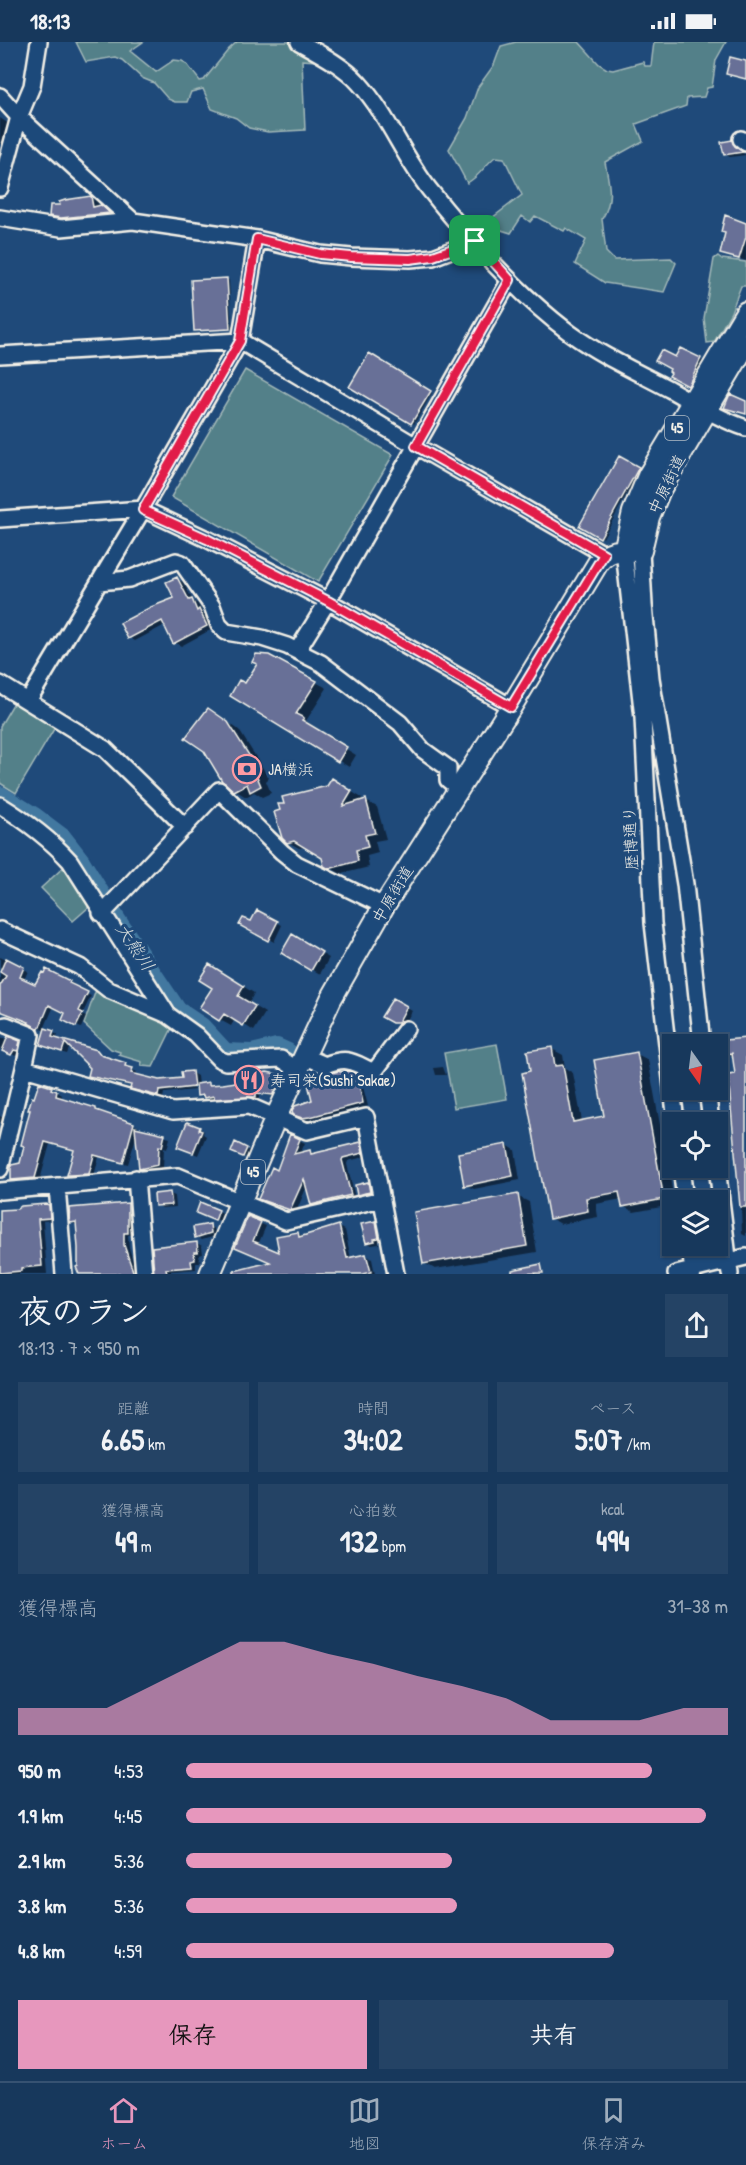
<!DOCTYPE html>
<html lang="ja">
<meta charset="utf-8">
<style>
:root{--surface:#17385c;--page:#244365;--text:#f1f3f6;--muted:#9eacbb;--line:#365272;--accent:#e797bd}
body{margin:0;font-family:"Patrick Hand","Klee One",sans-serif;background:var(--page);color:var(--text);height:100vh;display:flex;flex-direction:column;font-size:22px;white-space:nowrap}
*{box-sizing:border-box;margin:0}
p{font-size:20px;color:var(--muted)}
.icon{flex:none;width:33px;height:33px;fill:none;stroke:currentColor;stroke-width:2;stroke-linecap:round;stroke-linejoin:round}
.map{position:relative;height:1232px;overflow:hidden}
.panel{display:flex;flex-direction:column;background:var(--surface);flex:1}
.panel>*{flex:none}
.needle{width:39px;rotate:166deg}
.buttons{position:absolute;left:662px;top:992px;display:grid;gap:12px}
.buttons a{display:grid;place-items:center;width:66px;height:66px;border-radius:0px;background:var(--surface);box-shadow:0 2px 4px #0004,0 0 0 2px var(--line);font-size:30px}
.pin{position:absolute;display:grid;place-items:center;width:51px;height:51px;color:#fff;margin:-26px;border-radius:12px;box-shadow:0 3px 9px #0006}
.round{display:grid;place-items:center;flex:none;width:63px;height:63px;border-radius:0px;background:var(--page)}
.headline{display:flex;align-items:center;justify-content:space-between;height:102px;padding:0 18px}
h1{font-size:33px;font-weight:700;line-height:45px}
.figures{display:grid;grid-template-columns:repeat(3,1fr);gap:9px;height:102px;padding:6px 18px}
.figures div{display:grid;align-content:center;border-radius:0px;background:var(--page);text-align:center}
.figures b{font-size:30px;font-weight:700}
.figures small{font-size:16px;font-weight:400}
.figures p{font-size:16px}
.chart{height:168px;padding:12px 18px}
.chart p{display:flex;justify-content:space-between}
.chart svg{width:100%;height:108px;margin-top:6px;fill:var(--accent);opacity:.7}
.primary-button{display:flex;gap:12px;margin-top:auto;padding:12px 18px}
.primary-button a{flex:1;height:69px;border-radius:0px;background:var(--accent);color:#111;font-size:24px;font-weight:700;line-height:69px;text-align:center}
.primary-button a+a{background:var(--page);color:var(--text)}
ul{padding:0 18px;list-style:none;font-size:20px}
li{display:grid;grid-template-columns:96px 72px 1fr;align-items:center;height:45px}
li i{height:15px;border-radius:8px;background:var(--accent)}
.status{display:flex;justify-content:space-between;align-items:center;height:42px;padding:0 30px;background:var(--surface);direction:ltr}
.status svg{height:16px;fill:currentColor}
.dock{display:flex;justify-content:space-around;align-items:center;height:84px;border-top:2px solid var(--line);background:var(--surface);font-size:16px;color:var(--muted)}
.dock a{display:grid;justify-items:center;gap:3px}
.dock .on{color:var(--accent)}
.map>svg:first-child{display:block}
.green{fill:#528089;stroke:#a3b8b8;stroke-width:1.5}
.shadow{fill:#0007}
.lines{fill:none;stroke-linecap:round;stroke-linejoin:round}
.river{stroke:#4378a0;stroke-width:20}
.building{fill:#677097;stroke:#f4f1e8;stroke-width:1.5}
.minor-casing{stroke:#f4f1e8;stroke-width:20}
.major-casing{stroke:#f4f1e8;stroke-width:24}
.minor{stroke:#1f4a7a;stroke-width:15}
.major{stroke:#1f4a7a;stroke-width:20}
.route-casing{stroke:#fff;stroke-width:12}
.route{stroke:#e11d48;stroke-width:8}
.labels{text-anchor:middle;stroke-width:6;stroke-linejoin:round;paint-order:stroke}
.shield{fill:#1f4a7a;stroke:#b4bfc7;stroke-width:1.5}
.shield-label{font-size:15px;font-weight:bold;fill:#f4f1e8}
.street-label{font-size:16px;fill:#f4f1e8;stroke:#1f4a7a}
.poi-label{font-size:16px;fill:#f4f1e8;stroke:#1f4a7a;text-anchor:start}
.water-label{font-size:18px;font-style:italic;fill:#d9dfdd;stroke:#1f4a7a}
</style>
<div class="status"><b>18:13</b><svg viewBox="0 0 49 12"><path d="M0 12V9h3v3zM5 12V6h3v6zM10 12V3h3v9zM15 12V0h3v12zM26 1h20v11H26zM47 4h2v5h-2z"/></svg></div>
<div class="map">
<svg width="746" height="1232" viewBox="0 0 746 1232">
<rect width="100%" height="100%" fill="#1f4a7a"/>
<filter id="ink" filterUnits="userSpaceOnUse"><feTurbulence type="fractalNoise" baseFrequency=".0167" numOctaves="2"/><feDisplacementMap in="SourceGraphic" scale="12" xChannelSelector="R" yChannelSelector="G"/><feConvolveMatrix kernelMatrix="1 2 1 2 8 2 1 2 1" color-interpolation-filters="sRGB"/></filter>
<g filter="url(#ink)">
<path class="green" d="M 76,0 L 143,0 L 130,9 L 156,30 L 174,18 L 182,19 L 186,21 L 200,39 L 204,38 L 229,7 L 237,0 L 291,0 L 317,14 L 316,19 L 302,18 L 305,88 L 268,90 L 249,86 L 236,76 L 212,67 L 203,47 L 191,50 L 187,60 L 175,60 L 168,57 L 154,41 L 142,36 L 122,18 L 115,15 L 86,20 Z
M 516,0 L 579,0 L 599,22 L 607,27 L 613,28 L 643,20 L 645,24 L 651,24 L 654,0 L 726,0 L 716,18 L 712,45 L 707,46 L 704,55 L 687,56 L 686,64 L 636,82 L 643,99 L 605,120 C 609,141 614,158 602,177 L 606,210 L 614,218 L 671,216 L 676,221 L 664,250 L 605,241 L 575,222 L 586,198 L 566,186 L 564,189 L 535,174 L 530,180 L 522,174 L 511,191 L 498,187 L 488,179 L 522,153 L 504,116 L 495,115 C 485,123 479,135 467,141 L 449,107 L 467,76 L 478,45 L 494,23 L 501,4 Z
M 718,214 L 722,217 L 746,220 L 746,244 L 741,244 L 731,270 L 714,300 L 707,301 L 704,276 L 714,217 Z
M 245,328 L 393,413 L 318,540 L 171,455 Z
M 16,657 L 57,682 L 16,751 L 0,741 L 0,684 Z
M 66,823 L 90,864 L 73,879 L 41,846 Z
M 97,945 L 174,982 L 153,1025 L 141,1024 L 142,1020 L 119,1013 L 120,1010 L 111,1007 L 84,982 Z
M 497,1002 L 507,1057 L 454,1066 L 444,1011 Z"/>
<path class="shadow" d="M 0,76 L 12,84 L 6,106 L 0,102 Z
M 731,99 L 737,102 L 740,109 L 746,113 L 730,115 L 725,112 Z
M 91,156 L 98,160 L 99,165 L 108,169 L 115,175 L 69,179 L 57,177 L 50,173 L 62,165 Z
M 746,182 L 746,219 L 722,211 L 726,191 Z
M 227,237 L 229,238 L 232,287 L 196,288 Z
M 681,308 L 703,319 L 690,344 L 671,334 Z
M 369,313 L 432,351 L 414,382 L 351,344 Z
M 619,416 L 640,428 L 603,496 L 581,483 Z
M 177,537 L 183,540 L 193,559 L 198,562 L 212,587 L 181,604 L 174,600 L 165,583 L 135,599 L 129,595 L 176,557 Z
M 268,615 L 327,646 L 306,679 L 313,684 L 312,686 L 356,713 L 349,725 L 232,654 L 246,643 Z
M 219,674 L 239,688 L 269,736 L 266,739 L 271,751 L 262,755 L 254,750 L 246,755 L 235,748 Z
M 332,738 L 362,756 L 360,761 L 366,759 L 377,765 L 386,797 L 375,799 L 378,811 L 367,814 L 369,825 L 341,832 L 326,823 L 324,815 L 306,805 L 299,806 L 288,800 L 282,769 L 285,763 L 328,745 Z
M 257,870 L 282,883 L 274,900 L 241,882 L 251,880 Z
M 292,894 L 329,916 L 320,932 L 283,910 Z
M 0,915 L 28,929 L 24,938 L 36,944 L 69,940 L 74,942 L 72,945 L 91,954 L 82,973 L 86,975 L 81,986 L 64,978 L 67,971 L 54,964 L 44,987 L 58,993 L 56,998 L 96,1010 L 105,1016 L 131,1025 L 130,1027 L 137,1030 L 136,1034 L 159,1040 L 183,1037 L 192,1031 L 197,1034 L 198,1043 L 208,1042 L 212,1044 L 245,1041 L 267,1032 L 277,1033 L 281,1036 L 278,1055 L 260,1052 L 260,1057 L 210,1057 L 199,1053 L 198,1046 L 188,1040 L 186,1043 L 195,1048 L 164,1051 L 163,1056 L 137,1049 L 133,1044 L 94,1036 L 89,1034 L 91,1026 L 70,1004 L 67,1012 L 47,1006 L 42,1003 L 46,990 L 30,980 L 0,969 Z
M 220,930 L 254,951 L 249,961 L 265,971 L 254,989 L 235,977 L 231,984 L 220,978 L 214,946 Z
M 394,958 L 412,969 L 404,983 L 398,983 L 383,974 Z
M 0,996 L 24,1003 L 22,1010 L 18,1009 L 16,1014 L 0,1007 Z
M 746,998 L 746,1194 L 742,1192 L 736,1033 L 734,1015 L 727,1011 Z
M 552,1007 L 563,1013 L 565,1026 L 573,1031 L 582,1079 L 606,1075 L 637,1012 L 648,1018 L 674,1158 L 672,1158 L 672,1163 L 634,1170 L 623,1164 L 622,1157 L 596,1162 L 598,1175 L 561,1182 L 550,1176 L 532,1030 Z
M 443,1025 L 446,1033 L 436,1033 L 434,1026 Z
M 356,1034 L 361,1037 L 368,1064 L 308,1078 L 300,1075 L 313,1059 Z
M 51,1046 L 62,1053 L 61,1057 L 96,1067 L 133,1082 L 139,1085 L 138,1087 L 170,1096 L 167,1107 L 164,1106 L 163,1126 L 145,1129 L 140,1126 L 137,1092 L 128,1122 L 99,1115 L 94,1134 L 76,1135 L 69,1132 L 76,1109 L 50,1102 L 40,1138 L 18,1140 L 13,1137 L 21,1122 Z
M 0,1074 L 5,1077 L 3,1086 L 0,1086 Z
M 199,1086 L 204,1089 L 203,1092 L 206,1094 L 198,1113 L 183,1107 Z
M 299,1098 L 305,1101 L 300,1112 L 310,1109 L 316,1113 L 361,1101 L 366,1105 L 368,1114 L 348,1119 L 347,1122 L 355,1156 L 318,1166 L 312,1162 L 307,1144 L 296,1170 L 265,1159 L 278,1129 Z
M 236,1102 L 251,1110 L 248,1116 L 238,1112 Z
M 507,1103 L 515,1108 L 520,1138 L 474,1147 L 466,1143 Z
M 368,1142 L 373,1144 L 375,1152 L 364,1155 L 359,1152 Z
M 170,1152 L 175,1154 L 176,1165 L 162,1166 L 157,1163 Z
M 517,1154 L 529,1160 L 537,1210 L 435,1227 L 424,1221 Z
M 128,1163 L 133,1166 L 133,1193 L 128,1193 L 129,1206 L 137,1232 L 81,1232 L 76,1183 L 71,1180 Z
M 48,1165 L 53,1168 L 54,1178 L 43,1179 L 47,1232 L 0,1232 L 0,1170 Z
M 219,1169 L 224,1172 L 220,1180 L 202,1173 Z
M 248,1176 L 266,1184 L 258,1203 L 281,1213 L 298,1191 L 304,1195 L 339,1185 L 345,1188 L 351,1217 L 366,1213 L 372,1217 L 375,1232 L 228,1232 L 273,1220 L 242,1207 Z
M 376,1180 L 381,1183 L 384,1198 L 379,1199 L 379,1202 L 372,1203 L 367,1200 Z
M 209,1184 L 214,1187 L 216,1194 L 202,1198 L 197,1195 Z
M 197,1201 L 202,1204 L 203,1212 L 199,1213 L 200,1221 L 196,1221 L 196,1227 L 171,1229 L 171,1232 L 156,1232 Z
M 541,1224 L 544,1232 L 531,1232 L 529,1226 Z"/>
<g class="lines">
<path class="river" d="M 0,754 L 34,775 L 62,796 L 80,819 L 116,878 L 177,969 L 201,985 L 225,1011 L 252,1012 L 277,1006 L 288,1011"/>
</g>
<path class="building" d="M 730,15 L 746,19 L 746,37 L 726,32 Z
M 732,98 L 735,104 L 743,110 L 724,113 L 721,100 Z
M 91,154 L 93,165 L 101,163 L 110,171 L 61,176 L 49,174 L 50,163 L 60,163 L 59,160 L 65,158 Z
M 725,173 L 746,181 L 746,195 L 739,217 L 720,212 L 725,191 L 721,190 Z
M 227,236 L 230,287 L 194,289 L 191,238 Z
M 680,306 L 701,316 L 688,344 L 669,334 L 671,331 L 669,329 L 670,327 L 655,319 L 661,308 L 675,315 Z
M 369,311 L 431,349 L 411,382 L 349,345 Z
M 730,352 L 746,359 L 746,372 L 724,366 Z
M 619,414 L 639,425 L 600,496 L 579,484 Z
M 177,535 L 189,558 L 192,557 L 197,569 L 199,567 L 207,584 L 173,602 L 162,579 L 128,597 L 120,581 L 151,565 L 174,556 L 166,540 Z
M 256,612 L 269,613 L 317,639 L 296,672 L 304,676 L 302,678 L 347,705 L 338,720 L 230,654 L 239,638 L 245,641 L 257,622 L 252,620 Z
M 208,666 L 228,680 L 259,729 L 256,732 L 261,744 L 250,750 L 247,742 L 234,749 L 222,739 L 204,709 L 185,696 Z
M 332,736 L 352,749 L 343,764 L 366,757 L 375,791 L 365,793 L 368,805 L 356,808 L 358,819 L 329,827 L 324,824 L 322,816 L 294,799 L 287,801 L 282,796 L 274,770 L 280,768 L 278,762 L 284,762 L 282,755 L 327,744 Z
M 257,868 L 278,879 L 268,899 L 239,883 L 243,876 L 251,879 Z
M 292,892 L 322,910 L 311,929 L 281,911 Z
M 6,916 L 24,925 L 20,935 L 35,942 L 42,930 L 44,931 L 46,927 L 70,939 L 69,941 L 88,950 L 79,969 L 83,971 L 76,985 L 62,978 L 65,971 L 49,963 L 39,987 L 28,981 L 29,980 L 0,969 L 0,944 L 6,934 L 0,930 Z
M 209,922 L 244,944 L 238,954 L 255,964 L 243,984 L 224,972 L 219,979 L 199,966 L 212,946 L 199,938 Z
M 393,956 L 407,964 L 398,981 L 392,981 L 381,975 Z
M 45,986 L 54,989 L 52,995 L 97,1008 L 101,1013 L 126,1021 L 125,1024 L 133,1026 L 131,1031 L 159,1038 L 182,1036 L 181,1030 L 192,1029 L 194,1045 L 159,1049 L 158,1054 L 130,1047 L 131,1043 L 88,1034 L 90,1026 L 65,1001 L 62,1010 L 40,1003 Z
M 8,994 L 20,999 L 18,1009 L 14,1008 L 11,1013 L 2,1009 Z
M 746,996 L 746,1165 L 740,1165 L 728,1033 L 735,1032 L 732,1011 L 726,1012 L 725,998 Z
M 552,1005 L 555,1024 L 563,1023 L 573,1080 L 604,1074 L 594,1018 L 637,1010 L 664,1157 L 622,1165 L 619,1150 L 586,1156 L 588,1169 L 549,1177 L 522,1031 L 530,1029 L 527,1009 Z
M 339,1029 L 340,1030 L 348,1029 L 357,1032 L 363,1061 L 310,1075 L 302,1076 L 293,1073 L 292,1068 L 295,1064 L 312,1058 L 307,1038 L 309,1033 L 319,1031 L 328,1032 Z
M 267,1030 L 277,1032 L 273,1053 L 256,1051 L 256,1055 L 254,1055 L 214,1057 L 214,1054 L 204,1056 L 203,1053 L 197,1054 L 196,1042 L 209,1040 L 209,1043 L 223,1042 L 243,1039 L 242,1035 Z
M 39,1041 L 52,1045 L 51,1047 L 57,1049 L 56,1054 L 96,1066 L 96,1068 L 134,1081 L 123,1121 L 94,1113 L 89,1132 L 70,1133 L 67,1133 L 74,1108 L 45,1100 L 35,1136 L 11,1138 L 11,1123 L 20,1121 L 24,1104 L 21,1103 L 30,1068 L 28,1068 L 32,1055 L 34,1056 Z
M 187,1080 L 200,1085 L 199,1088 L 202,1089 L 193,1111 L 177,1105 Z
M 135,1085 L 165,1092 L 162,1105 L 159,1104 L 158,1123 L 139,1127 Z
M 290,1092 L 300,1097 L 294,1112 L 310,1108 L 311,1112 L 361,1100 L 363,1111 L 343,1116 L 342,1118 L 351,1153 L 311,1163 L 304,1137 L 290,1168 L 258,1157 L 272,1125 L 277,1128 Z
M 235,1100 L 247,1106 L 243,1115 L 231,1110 Z
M 507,1102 L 513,1134 L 464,1144 L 458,1111 Z
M 368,1140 L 370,1150 L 357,1153 L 355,1143 Z
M 170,1150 L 172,1163 L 155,1164 L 154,1152 Z
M 518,1152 L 527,1204 L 423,1222 L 414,1170 Z
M 200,1160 L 219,1168 L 215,1179 L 196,1171 Z
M 128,1161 L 128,1191 L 124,1191 L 124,1203 L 134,1232 L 79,1232 L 76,1225 L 78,1224 L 78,1206 L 76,1180 L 70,1181 L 69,1166 Z
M 46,1162 L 49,1163 L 50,1176 L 38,1177 L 42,1224 L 21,1226 L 21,1229 L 0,1231 L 0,1168 L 17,1167 L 21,1164 Z
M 248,1174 L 261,1180 L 253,1199 L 279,1210 L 276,1194 L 298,1190 L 299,1195 L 339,1183 L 347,1216 L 366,1212 L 371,1230 L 362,1232 L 234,1232 L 234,1229 L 270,1220 L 235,1205 Z
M 376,1179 L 379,1196 L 374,1197 L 375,1199 L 366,1201 L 361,1182 Z
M 210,1182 L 211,1191 L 195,1196 L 193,1185 Z
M 197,1200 L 198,1210 L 194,1210 L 195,1218 L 191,1219 L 192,1225 L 166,1227 L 167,1232 L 154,1232 L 152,1205 Z
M 541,1222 L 543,1231 L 512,1232 L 512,1228 Z"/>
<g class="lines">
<g class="minor-casing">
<path id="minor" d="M 299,0 C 319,11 344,24 359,41 C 388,73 403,114 429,147 C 467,195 521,255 570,291 C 600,313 635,329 669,347 C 694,361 719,377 746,386
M 0,54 L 19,75 L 133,179
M 741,97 L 746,101
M 0,146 L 19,75 L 32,44 L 39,0
M 0,176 L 61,186 L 133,179 L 257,197 L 320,212 L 351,215 L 410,217 L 433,215 L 475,199
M 0,313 L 240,299 L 416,404 L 604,512
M 0,477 L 143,467 L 207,497 L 328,559 L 511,665
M 624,509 L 643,676 L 653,881 L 676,1080
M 641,509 L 644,563 L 651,636 L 685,842 L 702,1002
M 99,540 L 129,537 L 176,519 L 182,521 L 212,564 L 219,583 L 226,590 L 262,596 L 287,604 L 321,621 L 400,681 L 423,708 L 448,726 L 448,738 L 458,746
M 297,609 L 328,559 L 510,238
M 0,642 L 105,707 L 185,785
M 28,659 L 143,467 L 240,299 L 257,197
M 0,763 C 26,779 49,796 70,819 L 168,973
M 101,871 L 105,869 L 219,748 L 282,810 L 297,822 L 384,864
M 0,888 L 80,925 L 109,948 L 168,973 L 196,993 L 219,1017 L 226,1020 L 281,1017 L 298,1028
M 6,983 L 31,993 L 24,1026
M 304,1014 L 325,1023 C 349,1014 352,1020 374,1030 L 406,987
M 707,1047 L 711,1080
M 681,1125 L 685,1158
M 717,1125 L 730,1232
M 0,1127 L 24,1026 L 173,1069 L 249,1064 L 307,1089 L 366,1075 L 396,1232
M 136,1136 L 144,1232
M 57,1144 L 64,1232
M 0,1149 L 178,1134 L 286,1179 L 382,1157
M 690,1203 L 693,1232
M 676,1232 L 746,1215"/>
</g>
<g class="major-casing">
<path id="major" d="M 624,509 L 633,470 L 648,434 L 746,270
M 210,1232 L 276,1075 L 331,957 L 384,864 L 511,665 L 598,521 C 610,505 623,509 641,509 L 649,475 L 660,448 L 746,302"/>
</g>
<use href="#minor" class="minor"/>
<use href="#major" class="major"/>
</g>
</g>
<g class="lines" filter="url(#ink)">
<g class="route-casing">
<path id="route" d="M 257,197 L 320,212 L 351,215 L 410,217 L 433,214 L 475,199 L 510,238 L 416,404 L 604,512 L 511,665 L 328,559 L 207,497 L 143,468 L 240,299 Z"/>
</g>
<use href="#route" class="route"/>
</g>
<defs>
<g id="bank-ring" transform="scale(1.5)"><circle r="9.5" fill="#1f4a7a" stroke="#ff9aa2" stroke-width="1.5"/><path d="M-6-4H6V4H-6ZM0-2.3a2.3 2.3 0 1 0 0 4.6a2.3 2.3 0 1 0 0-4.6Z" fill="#ff9aa2"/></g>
<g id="restaurant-ring" transform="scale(1.5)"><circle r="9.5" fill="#1f4a7a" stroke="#ff9aa2" stroke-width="1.5"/><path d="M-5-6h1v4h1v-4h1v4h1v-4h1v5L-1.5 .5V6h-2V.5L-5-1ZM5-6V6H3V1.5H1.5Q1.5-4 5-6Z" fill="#ff9aa2"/></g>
</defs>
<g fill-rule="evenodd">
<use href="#bank-ring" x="247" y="727"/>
<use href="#restaurant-ring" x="249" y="1038"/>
</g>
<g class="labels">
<g class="shield">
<rect x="665" y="374" width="24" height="24" rx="4.5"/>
<rect x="241" y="1118" width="24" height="24" rx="4.5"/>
</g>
<g class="shield-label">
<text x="677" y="391">45</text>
<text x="253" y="1135">45</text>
</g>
<g class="street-label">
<text transform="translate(666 442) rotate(-64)" y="6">中原街道</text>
<text transform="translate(630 796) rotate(-93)" y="6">歴博通り</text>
<text transform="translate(392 852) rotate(-59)" y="6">中原街道</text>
</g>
<g class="poi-label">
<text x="268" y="733">JA横浜</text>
<text x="270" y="1044">寿司栄(Sushi Sakae)</text>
</g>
<g class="water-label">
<text transform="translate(135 905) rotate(56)" y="6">大熊川</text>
</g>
</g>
</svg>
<div class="buttons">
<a><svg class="needle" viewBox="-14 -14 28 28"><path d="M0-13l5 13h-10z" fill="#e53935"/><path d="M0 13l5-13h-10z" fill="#9eacbb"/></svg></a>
<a><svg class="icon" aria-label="locate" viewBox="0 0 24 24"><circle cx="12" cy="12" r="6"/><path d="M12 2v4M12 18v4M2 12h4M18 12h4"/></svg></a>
<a><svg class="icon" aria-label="layers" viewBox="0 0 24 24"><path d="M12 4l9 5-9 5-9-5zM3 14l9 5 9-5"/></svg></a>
</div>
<div class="pin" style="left:475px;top:199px;background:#1e9e55"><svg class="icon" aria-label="arrive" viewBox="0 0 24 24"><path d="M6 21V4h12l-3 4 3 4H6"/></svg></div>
</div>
<section class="panel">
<div class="headline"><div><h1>夜のラン</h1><p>18:13 · 7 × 950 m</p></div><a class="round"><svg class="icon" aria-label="share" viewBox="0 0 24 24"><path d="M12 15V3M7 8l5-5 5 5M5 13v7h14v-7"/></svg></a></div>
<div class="figures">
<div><p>距離</p><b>6.65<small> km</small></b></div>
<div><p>時間</p><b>34:02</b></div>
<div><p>ペース</p><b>5:07<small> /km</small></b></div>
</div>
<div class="figures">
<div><p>獲得標高</p><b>49<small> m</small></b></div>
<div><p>心拍数</p><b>132<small> bpm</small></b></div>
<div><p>kcal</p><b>494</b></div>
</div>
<div class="chart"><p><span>獲得標高</span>31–38 m</p>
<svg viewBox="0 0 160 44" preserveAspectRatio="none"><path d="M0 44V33L10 33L20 33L30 24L40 15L50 6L60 6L70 11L80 15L90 20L100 24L110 29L120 38L130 38L140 38L150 33L160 33V44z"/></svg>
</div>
<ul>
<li><b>950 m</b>4:53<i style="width:86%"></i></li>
<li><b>1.9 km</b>4:45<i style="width:96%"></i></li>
<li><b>2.9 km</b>5:36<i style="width:49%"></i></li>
<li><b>3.8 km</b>5:36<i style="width:50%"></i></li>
<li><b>4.8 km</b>4:59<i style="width:79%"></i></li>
</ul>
<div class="primary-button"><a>保存</a><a>共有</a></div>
</section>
<nav class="dock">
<a class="on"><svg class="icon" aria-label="home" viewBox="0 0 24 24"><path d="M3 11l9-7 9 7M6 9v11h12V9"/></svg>ホーム</a>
<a><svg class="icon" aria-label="map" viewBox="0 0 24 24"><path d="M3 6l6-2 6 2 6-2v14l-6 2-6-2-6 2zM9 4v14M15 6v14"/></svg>地図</a>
<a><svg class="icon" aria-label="saved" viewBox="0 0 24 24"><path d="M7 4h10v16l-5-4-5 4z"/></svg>保存済み</a>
</nav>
